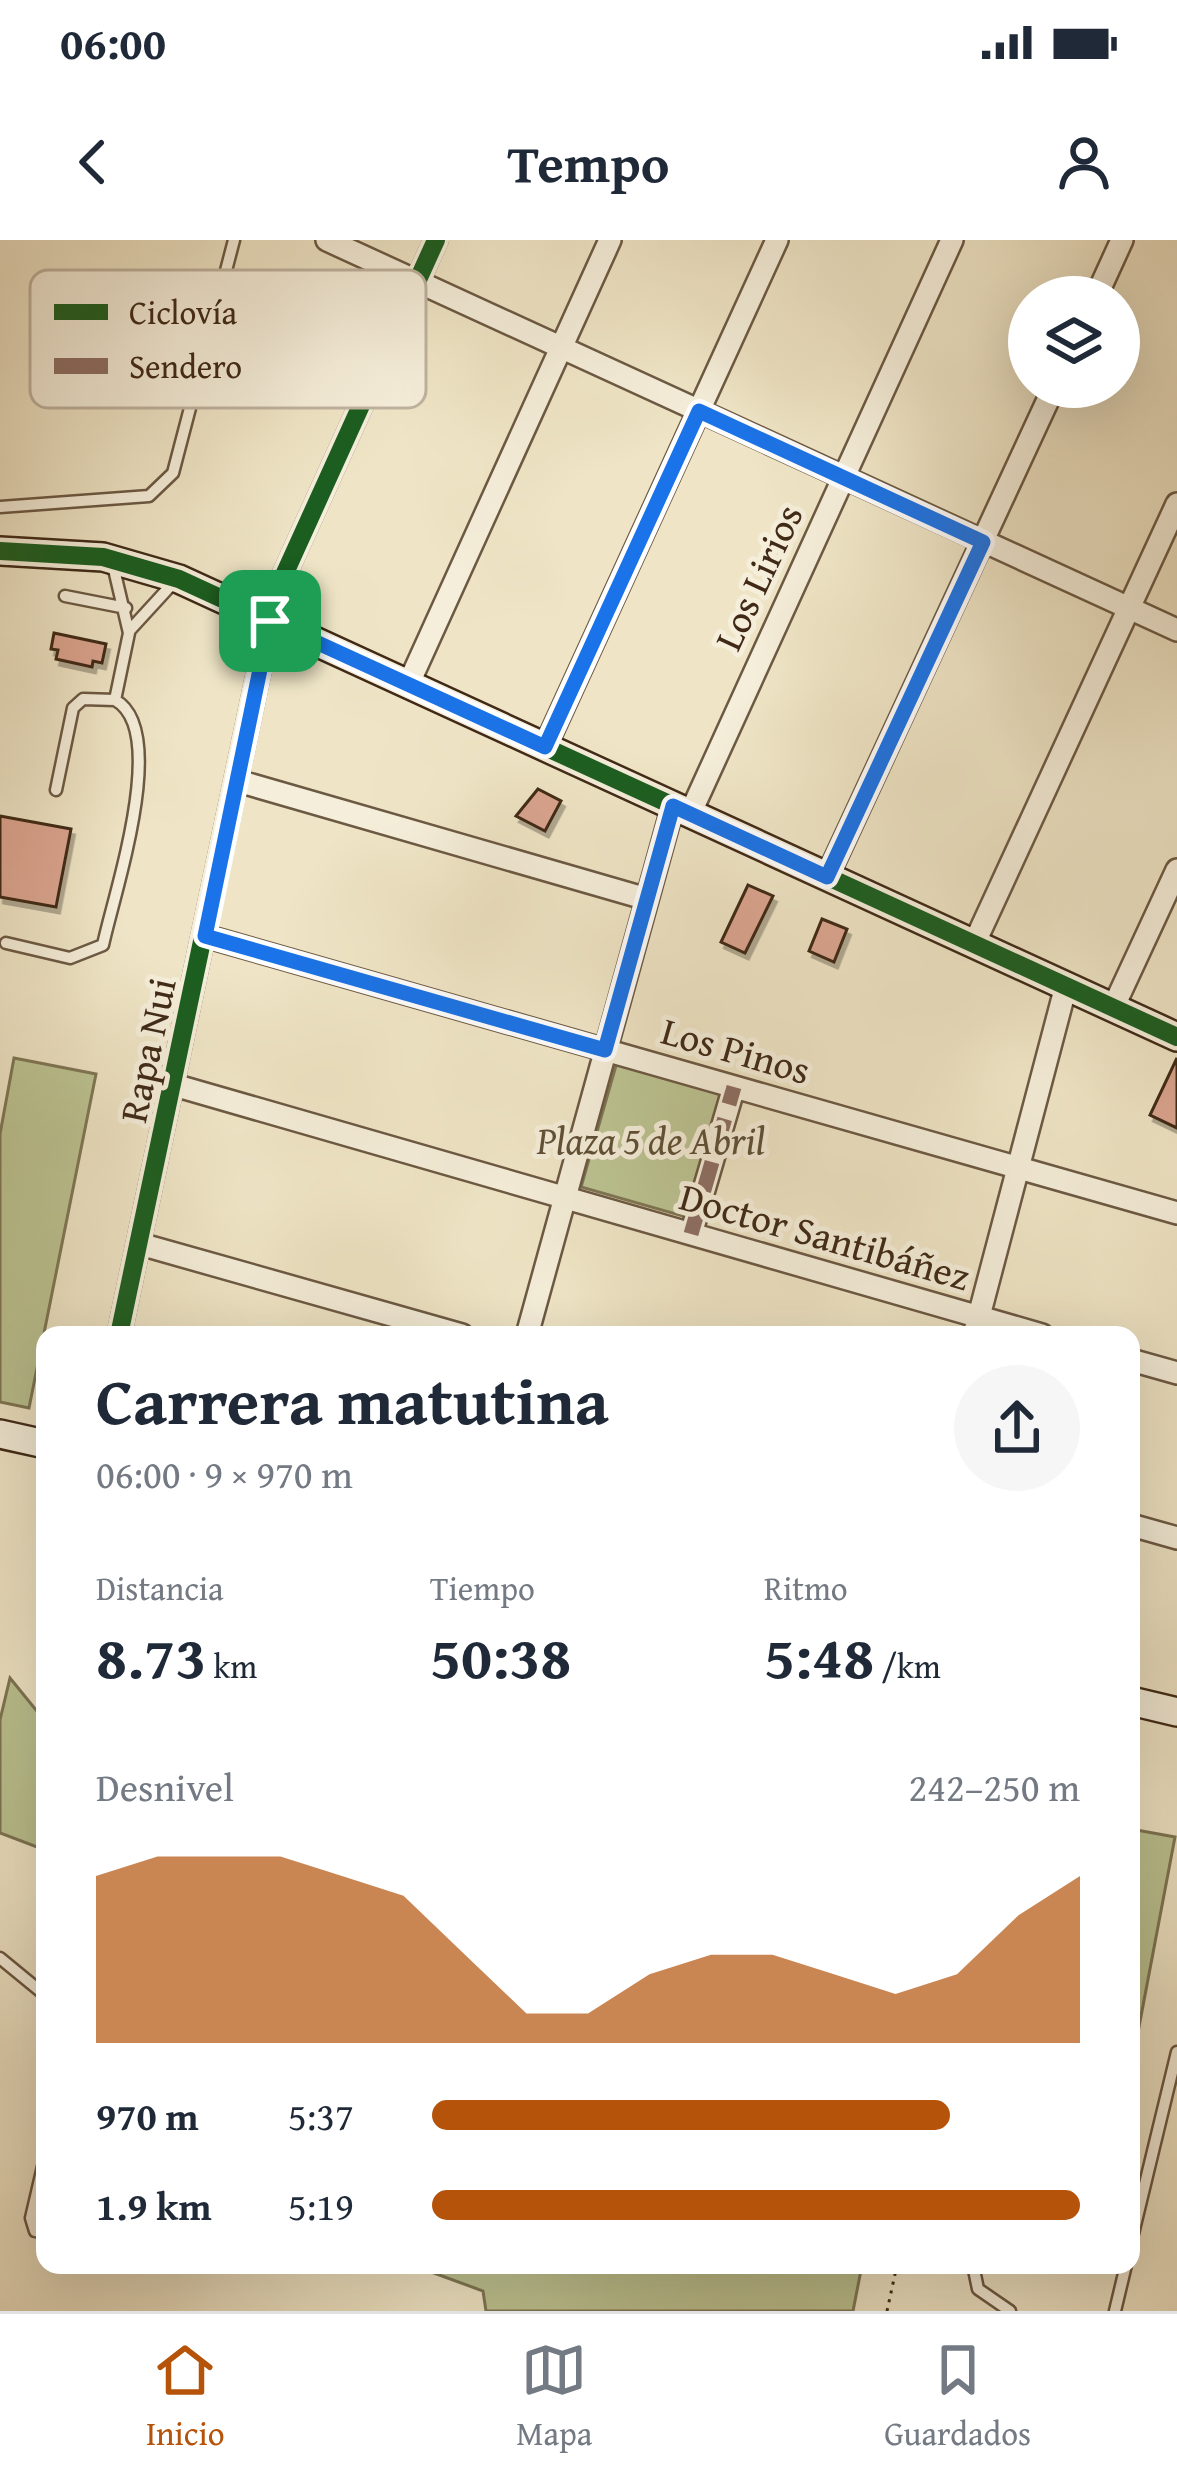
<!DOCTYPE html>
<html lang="es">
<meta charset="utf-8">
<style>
:root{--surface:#fff;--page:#f6f6f7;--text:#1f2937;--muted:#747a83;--line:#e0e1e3;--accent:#b45309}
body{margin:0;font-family:"Gentium Book Plus",serif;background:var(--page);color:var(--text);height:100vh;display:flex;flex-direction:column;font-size:45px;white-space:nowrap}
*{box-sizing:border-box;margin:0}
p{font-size:39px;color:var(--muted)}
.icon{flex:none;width:66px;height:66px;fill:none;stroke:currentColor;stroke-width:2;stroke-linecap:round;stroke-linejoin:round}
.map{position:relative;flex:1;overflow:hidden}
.side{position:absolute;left:36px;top:1086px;width:1104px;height:948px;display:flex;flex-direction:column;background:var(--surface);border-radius:24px;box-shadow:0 12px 48px #0002}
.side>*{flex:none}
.tools{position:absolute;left:1008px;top:36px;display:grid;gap:24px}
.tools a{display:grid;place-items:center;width:132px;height:132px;border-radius:50%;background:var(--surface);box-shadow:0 12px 48px #0002;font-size:60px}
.pin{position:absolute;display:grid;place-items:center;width:102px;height:102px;color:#fff;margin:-51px;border-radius:24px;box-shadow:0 6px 18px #0006}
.round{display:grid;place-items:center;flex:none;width:126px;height:126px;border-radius:63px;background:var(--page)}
.overview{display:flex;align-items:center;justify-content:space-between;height:204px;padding:0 60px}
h1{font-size:66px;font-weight:600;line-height:90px}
.figures{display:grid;grid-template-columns:repeat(3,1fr);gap:18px;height:204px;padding:12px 60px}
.figures div{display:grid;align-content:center}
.figures b{font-size:60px;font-weight:600}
.figures small{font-size:33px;font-weight:400}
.figures p{font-size:33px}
.chart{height:336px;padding:24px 60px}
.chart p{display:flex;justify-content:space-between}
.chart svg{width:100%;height:216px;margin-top:12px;fill:var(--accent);opacity:.7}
ul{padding:0 60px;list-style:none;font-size:39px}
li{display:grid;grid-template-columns:192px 144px 1fr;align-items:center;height:90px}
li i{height:30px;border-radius:15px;background:var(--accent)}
.status{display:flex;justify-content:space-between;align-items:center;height:84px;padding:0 60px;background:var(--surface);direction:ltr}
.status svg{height:33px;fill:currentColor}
header{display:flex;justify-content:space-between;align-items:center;height:156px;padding:0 60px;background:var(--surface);font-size:54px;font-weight:600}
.tab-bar{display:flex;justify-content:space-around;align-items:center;height:168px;border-top:3px solid var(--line);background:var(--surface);font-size:33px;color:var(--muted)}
.tab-bar a{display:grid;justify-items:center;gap:6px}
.tab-bar .selected{color:var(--accent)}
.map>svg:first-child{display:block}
.green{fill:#bcc392;stroke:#7e7654;stroke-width:3}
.building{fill:#dba590;stroke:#402a17;stroke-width:3;filter:url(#shadow)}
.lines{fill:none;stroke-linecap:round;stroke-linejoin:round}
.lane-casing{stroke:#6c5943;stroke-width:15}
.street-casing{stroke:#6c5943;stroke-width:26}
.secondary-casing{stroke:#402a17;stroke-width:32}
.path{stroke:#402a17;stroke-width:3;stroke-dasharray:3 6;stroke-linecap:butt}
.lane{stroke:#f5eeda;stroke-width:10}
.street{stroke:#f5eeda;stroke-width:21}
.secondary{stroke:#f5eeda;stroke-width:27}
.quiet{stroke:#8d6e63;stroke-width:15;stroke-dasharray:30 15;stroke-linecap:butt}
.cycleway-casing{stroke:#f5eeda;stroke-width:26}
.cycleway{stroke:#1b5e20;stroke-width:18}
.route-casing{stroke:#fff;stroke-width:24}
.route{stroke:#1a73e8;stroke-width:15}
.labels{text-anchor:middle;stroke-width:10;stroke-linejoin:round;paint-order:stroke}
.street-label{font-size:39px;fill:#402a17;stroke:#f5eeda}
.park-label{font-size:39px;font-style:italic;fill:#5f5036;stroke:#f5eeda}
.key{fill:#f5eeda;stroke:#bfb3a0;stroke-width:3}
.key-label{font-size:33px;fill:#402a17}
</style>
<div class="status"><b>06:00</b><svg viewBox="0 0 49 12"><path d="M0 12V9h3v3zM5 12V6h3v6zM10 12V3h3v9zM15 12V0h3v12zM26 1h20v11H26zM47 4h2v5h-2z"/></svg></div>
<header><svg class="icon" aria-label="back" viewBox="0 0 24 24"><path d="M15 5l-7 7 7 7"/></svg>Tempo<svg class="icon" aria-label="person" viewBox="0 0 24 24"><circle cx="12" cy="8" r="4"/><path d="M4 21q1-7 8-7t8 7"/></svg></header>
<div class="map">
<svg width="1177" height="2071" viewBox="0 0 1177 2071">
<defs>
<filter id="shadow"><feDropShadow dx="3.5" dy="6" stdDeviation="0" flood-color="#0004"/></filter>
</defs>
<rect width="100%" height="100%" fill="#efe5c6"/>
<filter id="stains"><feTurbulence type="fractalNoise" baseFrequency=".00167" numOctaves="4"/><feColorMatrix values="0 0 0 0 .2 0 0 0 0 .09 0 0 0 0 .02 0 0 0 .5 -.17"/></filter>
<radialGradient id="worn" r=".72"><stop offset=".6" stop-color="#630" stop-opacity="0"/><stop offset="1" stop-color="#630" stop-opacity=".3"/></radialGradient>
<path class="green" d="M 14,818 L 96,834 L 29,1168 L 0,1162 L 0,894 Z
M 617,822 L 722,852 L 686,977 L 581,947 Z
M 10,1438 L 45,1481 L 45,1610 L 0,1593 L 0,1480 Z
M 1131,1589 L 1175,1597 L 1131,1829 Z
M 412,2025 L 862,2025 L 853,2071 L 486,2071 L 483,2051 Z"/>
<path class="building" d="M 54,393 L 106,404 L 102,423 L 93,421 L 92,427 L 56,419 L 58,410 L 51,409 Z
M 538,549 L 561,561 L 545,591 L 516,576 Z
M 0,576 L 71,589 L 56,667 L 0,657 Z
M 748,645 L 773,656 L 745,713 L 721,702 Z
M 822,679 L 847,689 L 834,722 L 809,711 Z
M 1177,818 L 1177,888 L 1150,875 Z"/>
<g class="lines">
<g class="lane-casing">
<path id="lane" d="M 0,267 L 149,256 L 173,233 L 234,0
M 65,356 L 126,368
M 130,390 L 174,342
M 56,550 L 73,468 L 83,459 L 115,460
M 6,703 L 70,718 L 103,705 C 114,653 170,490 115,460 L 129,393 L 113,325
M 0,1718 L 45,1755
M 45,1918 L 31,1978 L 35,1991 L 45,1993
M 1131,2002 L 1177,1812
M 973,2025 L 978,2049 L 1010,2071
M 1115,2071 L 1126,2025"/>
</g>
<g class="street-casing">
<path id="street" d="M 327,0 L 1177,390
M 1096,57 L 1122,0
M 408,445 L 610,0
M 545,507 L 777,0
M 238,541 L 647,659
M 690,574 L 952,0
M 827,637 L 1054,147
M 205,696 L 1177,973
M 974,704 L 1177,264
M 1113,768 L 1177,630
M 174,845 L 1042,1095
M 691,994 L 734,847
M 140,1004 L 462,1095
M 119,1095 L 275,355 L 436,0
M 527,1095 L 673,566
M 974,1095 L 1066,746
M 1131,1120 L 1177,1133
M 1131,1285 L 1177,1298"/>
</g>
<g class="secondary-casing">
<path id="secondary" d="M 0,311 L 103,317 L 179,339 L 1177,797
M 0,1194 L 45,1204
M 1131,1461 L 1177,1472"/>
</g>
<path class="path" d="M 887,2071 L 897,2025"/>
<use href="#lane" class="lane"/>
<use href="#street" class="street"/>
<use href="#secondary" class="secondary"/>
<path class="quiet" d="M 691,994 L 734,847"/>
<g class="cycleway-casing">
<path id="cycleway" d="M 0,311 L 103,317 L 179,339 L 1177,797
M 119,1095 L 275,355 L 436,0"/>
</g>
<use href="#cycleway" class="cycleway"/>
</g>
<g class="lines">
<g class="route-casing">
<path id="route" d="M 699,171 L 983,302 L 827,637 L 673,566 L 605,810 L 205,696 L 270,381 L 545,507 Z"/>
</g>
<use href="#route" class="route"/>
</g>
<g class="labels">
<g class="street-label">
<text transform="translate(758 337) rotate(-65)" y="14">Los Lirios</text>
<text transform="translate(147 810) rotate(-78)" y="14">Rapa Nui</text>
<text transform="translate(736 810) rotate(16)" y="14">Los Pinos</text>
<text transform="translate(825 996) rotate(16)" y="14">Doctor Santibáñez</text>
</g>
<g class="park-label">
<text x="651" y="914">Plaza 5 de Abril</text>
</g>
</g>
<rect x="30" y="30" width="396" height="138" rx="18" class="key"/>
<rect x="54" y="64" width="54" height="16" fill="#1b5e20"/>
<rect x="54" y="118" width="54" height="16" fill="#8d6e63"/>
<g class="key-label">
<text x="129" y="84">Ciclovía</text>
<text x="129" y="138">Sendero</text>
</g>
<rect width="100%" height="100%" filter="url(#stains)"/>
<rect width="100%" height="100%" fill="url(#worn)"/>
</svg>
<div class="tools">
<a><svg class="icon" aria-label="layers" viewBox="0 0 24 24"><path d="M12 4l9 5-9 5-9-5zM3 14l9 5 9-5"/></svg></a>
</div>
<div class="pin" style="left:270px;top:381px;background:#1e9e55"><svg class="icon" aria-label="arrive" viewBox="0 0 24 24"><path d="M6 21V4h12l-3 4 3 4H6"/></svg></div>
<section class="side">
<div class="overview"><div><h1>Carrera matutina</h1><p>06:00 · 9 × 970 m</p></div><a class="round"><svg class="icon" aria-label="share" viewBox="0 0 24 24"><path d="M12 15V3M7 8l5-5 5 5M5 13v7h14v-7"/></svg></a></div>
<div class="figures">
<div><p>Distancia</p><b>8.73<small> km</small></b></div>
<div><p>Tiempo</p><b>50:38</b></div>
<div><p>Ritmo</p><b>5:48<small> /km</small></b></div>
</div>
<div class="chart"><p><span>Desnivel</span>242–250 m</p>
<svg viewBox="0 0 160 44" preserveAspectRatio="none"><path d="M0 44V10L10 6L20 6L30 6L40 10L50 14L60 26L70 38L80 38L90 30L100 26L110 26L120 30L130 34L140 30L150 18L160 10V44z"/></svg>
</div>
<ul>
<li><b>970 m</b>5:37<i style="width:80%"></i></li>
<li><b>1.9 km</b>5:19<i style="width:100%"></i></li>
</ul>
</section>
</div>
<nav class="tab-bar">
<a class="selected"><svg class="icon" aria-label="home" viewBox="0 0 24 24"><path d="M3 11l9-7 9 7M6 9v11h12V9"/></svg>Inicio</a>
<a><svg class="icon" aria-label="map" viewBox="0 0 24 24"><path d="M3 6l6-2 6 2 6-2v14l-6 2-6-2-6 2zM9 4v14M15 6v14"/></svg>Mapa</a>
<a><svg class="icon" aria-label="saved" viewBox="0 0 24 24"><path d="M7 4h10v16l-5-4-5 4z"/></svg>Guardados</a>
</nav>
